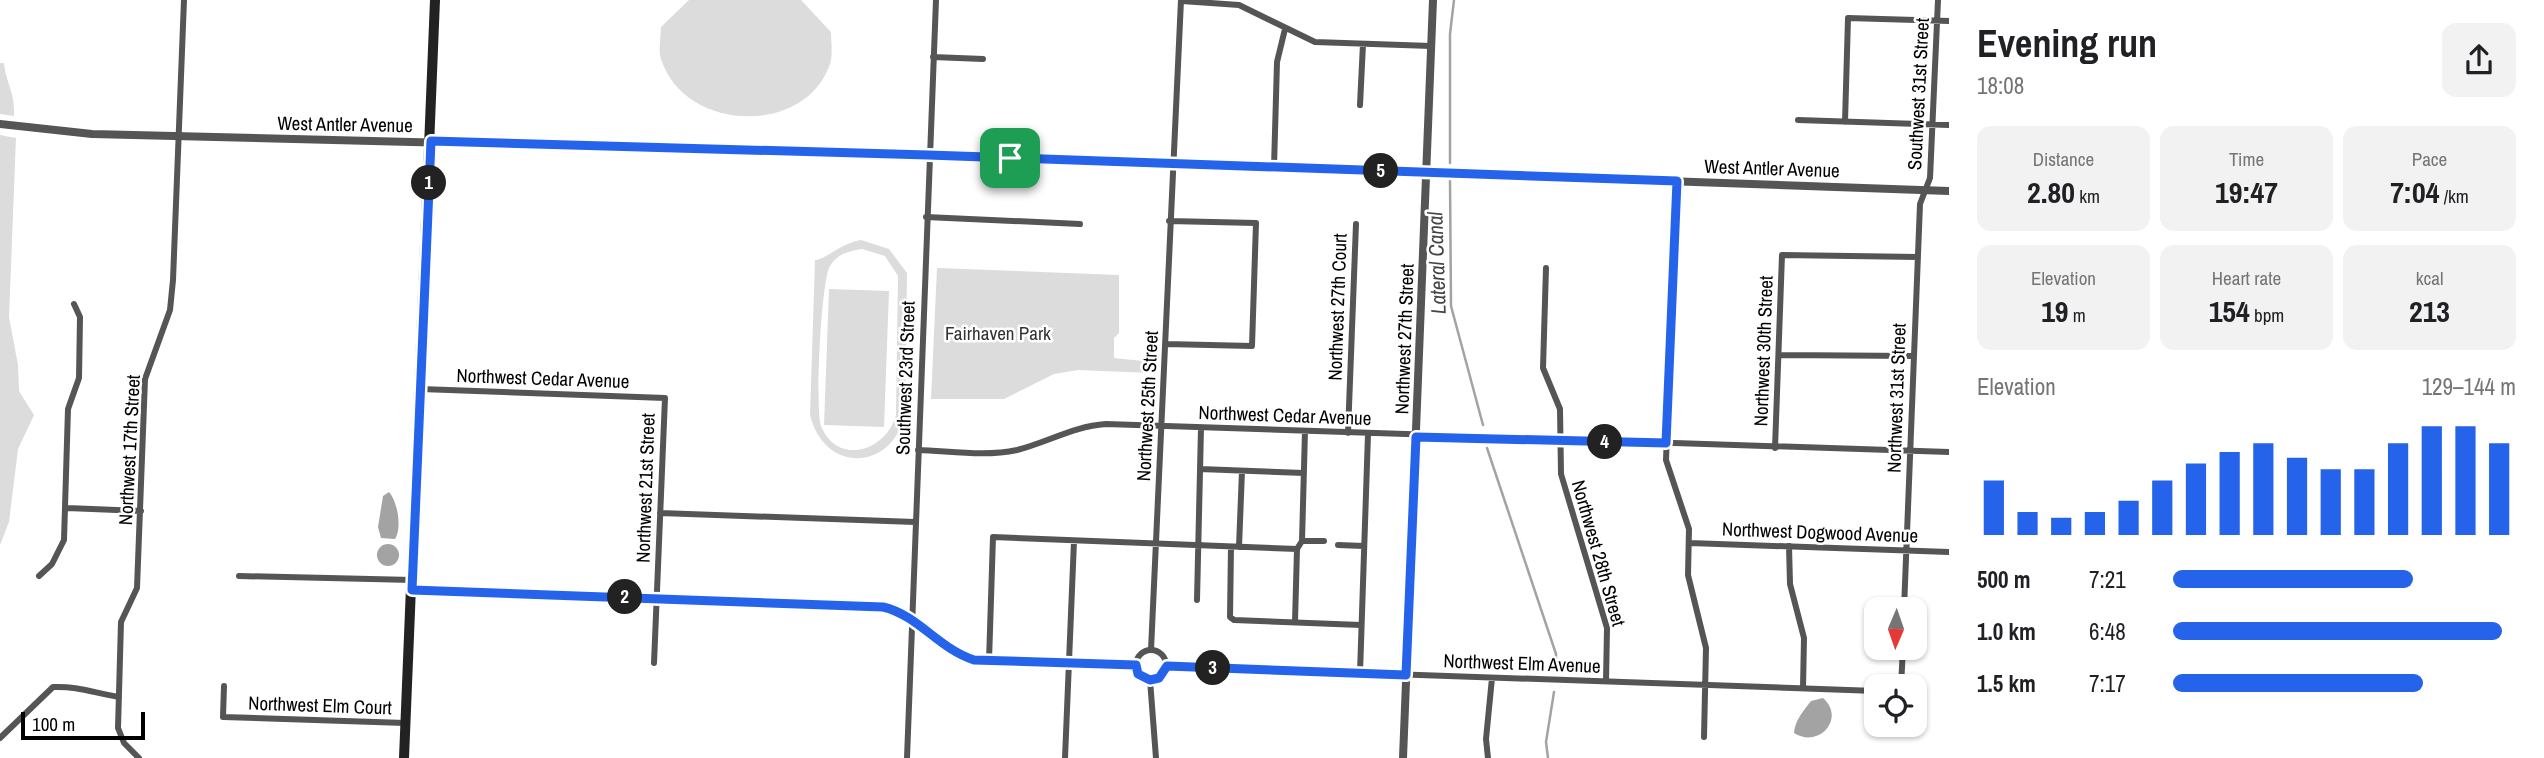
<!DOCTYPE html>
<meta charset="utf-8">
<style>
:root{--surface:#fff;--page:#f2f2f2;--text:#202124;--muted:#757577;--accent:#2563eb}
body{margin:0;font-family:"Archivo Narrow",sans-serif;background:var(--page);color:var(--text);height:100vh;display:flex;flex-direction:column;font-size:26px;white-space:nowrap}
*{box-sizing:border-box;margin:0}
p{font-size:23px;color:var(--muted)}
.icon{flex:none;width:38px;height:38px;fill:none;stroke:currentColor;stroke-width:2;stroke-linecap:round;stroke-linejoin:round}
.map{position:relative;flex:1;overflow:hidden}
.panel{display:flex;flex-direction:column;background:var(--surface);width:595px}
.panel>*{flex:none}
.needle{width:46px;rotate:182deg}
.controls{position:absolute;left:1864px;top:597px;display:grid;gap:14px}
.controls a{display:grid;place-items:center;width:63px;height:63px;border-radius:14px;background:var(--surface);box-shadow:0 2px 5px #0004;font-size:35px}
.scale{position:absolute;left:21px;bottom:18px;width:124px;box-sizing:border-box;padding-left:7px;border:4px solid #000;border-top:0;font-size:19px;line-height:24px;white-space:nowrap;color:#000;-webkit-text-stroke:5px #fff;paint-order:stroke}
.pin{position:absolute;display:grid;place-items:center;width:60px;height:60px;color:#fff;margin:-30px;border-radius:14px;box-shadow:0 4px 10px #0006}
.km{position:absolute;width:35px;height:35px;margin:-18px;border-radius:50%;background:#222;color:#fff;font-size:19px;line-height:35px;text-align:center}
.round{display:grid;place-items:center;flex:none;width:74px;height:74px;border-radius:14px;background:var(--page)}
.head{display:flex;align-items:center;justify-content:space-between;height:119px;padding:0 28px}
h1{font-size:38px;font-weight:800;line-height:52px}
.figures{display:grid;grid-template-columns:repeat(3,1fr);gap:10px;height:119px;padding:7px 28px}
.figures div{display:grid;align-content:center;border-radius:14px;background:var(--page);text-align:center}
.figures b{font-size:30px;font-weight:800}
.figures small{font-size:19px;font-weight:400}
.figures p{font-size:19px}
.chart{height:196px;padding:14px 28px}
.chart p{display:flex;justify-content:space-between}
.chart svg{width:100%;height:126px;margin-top:7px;stroke:var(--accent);stroke-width:6}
ul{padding:0 28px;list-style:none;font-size:23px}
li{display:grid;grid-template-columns:112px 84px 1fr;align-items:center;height:52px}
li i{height:18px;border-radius:9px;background:var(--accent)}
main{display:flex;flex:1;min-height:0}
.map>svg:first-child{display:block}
.green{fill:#dcdcdc;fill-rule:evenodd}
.water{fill:#a3a3a3}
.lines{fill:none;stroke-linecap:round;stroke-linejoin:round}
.stream{stroke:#a3a3a3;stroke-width:2.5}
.minor{stroke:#555;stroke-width:6}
.tertiary{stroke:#555;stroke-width:8}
.secondary{stroke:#222;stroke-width:10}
.route-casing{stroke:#fff;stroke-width:14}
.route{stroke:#2563eb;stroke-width:9}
.labels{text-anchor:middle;stroke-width:5;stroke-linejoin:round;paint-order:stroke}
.street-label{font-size:19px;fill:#000;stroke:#fff}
.park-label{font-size:19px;fill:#333;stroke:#fff}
.water-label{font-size:21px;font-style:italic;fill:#444;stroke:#fff}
</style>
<main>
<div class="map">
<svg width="1949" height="758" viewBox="0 0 1949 758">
<rect width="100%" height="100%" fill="#fff"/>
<path class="green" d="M 689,0 L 801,0 L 831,32 C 831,41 833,55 830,64 C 805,137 684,132 661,59 C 658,50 661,36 661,27 Z
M 0,63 L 4,63 C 6,84 15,91 14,116 L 0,114 Z
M 0,135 L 16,138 L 9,317 L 18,365 L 19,391 L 34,415 L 18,449 L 9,522 L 0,545 Z
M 861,240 L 889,249 L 907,273 L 905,416 C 889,473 824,472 810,415 L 815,260 C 825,260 841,243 861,240 ZM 862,249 L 885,256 L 898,276 L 896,415 C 886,452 837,466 821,426 C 815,410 821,280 830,266 C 837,254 849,251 862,249 Z
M 937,268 L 1119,275 L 1119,333 L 1114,338 L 1114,358 L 1153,362 L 1152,373 L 1078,370 L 1054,374 L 1004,399 L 931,399 Z
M 829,289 L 889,291 L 884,427 L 824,425 Z"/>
<path class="water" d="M 389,492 C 398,502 402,529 395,539 L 381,538 L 378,527 L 383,496 Z
M377 555a11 11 0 1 1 22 0a11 11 0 1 1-22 0Z
M 1823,698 C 1846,718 1819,749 1794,733 C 1795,720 1804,710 1811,701 Z"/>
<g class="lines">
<path class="stream" d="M 1450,163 L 1450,34 L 1454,0
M 1450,179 L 1451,306 L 1483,425
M 1487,448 L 1556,654 L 1556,667
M 1548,758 L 1546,742 L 1554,692"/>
<path class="minor" d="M 1182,1 L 1239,5 L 1315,42 L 1431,46
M 933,57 L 983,59
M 1360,105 L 1363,44
M 1798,120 L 1949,125
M 1845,122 L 1848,18 L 1949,21
M 1274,167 L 1277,62 L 1285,29
M 1677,181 L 1666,460 L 1689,529 L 1688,575 L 1706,648 L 1704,737
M 926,217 L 1080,224
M 1546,268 L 1543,368 L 1560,409 L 1561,474 L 1607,628 L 1606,681
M 1166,344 L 1252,346 L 1256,223 L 1169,221
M 1780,355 L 1914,356
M 421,389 L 665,398 L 654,663
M 1348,433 L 1356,224
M 1775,448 L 1782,255 L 1918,257
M 918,450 C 950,451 985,457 1017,450 C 1048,442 1074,426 1106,424 L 1949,452
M 1200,469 L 1304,473
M 67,508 L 141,511
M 660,513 L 915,522
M 1302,541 L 1324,541
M 1690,543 L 1949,552
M 1338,545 L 1364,546
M 1789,546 L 1790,584 L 1804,638 L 1803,688
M 1231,547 L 1230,617 L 1234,620 L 1361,625
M 1239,547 L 1242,471
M 39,576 L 52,564 L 64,540 L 68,409 L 79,378 L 80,317 L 74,304
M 239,576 L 413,580
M 412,590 L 883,607 C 918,615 939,649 973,660 L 1136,665
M 1197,600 L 1201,428
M 1904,609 L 1920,204 L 1930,178 L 1938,0
M 1295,622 L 1297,549 L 1302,541 L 1305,431
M1136 665a15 15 0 1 1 30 0a15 15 0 1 1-30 0Z
M 1151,650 L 1181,0
M 989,661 L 993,537 L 1297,549
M 1166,666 L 1876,691
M 1360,673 L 1368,434
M 1150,680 L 1156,758
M 224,686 L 223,717 L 405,723
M 1901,686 L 1903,648
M 0,738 L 53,687 C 78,686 94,693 119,697
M 139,758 L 124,743 L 118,728 L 121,622 L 137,588 L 145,379 L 170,310 L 173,280 L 184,0
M 907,758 L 936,0
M 1065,758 L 1074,541
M 1488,758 L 1486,739 L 1492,678"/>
<path class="tertiary" d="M 0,124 L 92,134 L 928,155 L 1949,191
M 1403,758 L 1433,0"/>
<path class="secondary" d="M 404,758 L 435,0"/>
</g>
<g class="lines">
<g class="route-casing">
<path id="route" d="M 431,141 L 928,155 L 1677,181 L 1666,443 L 1416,437 L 1406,675 L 1167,666 L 1159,678 L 1150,680 L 1138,674 L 1136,665 L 974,660 C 939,649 918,615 883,607 L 412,590 Z"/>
</g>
<use href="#route" class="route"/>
</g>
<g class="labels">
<g class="street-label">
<text transform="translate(1918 94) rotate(-87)" y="7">Southwest 31st Street</text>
<text transform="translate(345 124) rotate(1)" y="7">West Antler Avenue</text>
<text transform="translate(1772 168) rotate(2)" y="7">West Antler Avenue</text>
<text transform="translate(1337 307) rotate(-88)" y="7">Northwest 27th Court</text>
<text transform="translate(1404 339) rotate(-88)" y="7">Northwest 27th Street</text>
<text transform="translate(1763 351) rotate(-88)" y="7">Northwest 30th Street</text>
<text transform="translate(543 378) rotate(2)" y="7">Northwest Cedar Avenue</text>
<text transform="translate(905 378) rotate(-88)" y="7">Southwest 23rd Street</text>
<text transform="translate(1896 398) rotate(-88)" y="7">Northwest 31st Street</text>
<text transform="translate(1147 406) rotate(-87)" y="7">Northwest 25th Street</text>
<text transform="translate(1285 415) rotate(2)" y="7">Northwest Cedar Avenue</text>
<text transform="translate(129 450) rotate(-87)" y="7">Northwest 17th Street</text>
<text transform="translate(645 488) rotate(-88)" y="7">Northwest 21st Street</text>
<text transform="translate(1820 532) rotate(2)" y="7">Northwest Dogwood Avenue</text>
<text transform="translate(1599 553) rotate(74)" y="7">Northwest 28th Street</text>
<text transform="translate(1522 663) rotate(2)" y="7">Northwest Elm Avenue</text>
<text transform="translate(320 705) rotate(2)" y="7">Northwest Elm Court</text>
</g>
<g class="park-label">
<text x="998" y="340">Fairhaven Park</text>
</g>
<g class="water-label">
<text transform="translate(1437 263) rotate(-92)" y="7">Lateral Canal</text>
</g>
</g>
</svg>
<div class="controls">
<a><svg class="needle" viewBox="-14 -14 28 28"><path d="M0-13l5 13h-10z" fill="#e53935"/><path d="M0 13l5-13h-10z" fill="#757577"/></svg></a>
<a><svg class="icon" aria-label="locate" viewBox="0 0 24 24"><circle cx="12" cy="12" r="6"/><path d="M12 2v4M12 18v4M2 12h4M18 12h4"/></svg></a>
</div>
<div class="scale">100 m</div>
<div class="pin" style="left:1010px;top:158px;background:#1e9e55"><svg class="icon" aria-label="arrive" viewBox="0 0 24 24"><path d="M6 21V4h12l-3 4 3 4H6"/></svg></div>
<b class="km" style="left:429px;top:183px">1</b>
<b class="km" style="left:625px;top:597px">2</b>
<b class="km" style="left:1213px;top:668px">3</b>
<b class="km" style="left:1605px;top:442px">4</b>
<b class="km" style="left:1381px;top:171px">5</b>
</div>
<section class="panel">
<div class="head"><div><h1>Evening run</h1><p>18:08</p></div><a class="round"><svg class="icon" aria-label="share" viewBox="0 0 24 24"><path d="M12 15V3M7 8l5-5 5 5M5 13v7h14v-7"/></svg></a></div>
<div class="figures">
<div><p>Distance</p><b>2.80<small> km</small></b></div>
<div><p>Time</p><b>19:47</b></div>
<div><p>Pace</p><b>7:04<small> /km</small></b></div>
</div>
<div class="figures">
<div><p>Elevation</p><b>19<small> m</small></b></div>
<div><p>Heart rate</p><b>154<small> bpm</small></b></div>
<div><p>kcal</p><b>213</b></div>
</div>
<div class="chart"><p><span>Elevation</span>129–144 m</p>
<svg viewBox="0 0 160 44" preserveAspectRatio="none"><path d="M5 44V25M15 44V36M25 44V38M35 44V36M45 44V32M55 44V25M65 44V19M75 44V15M85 44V12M95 44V17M105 44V21M115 44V21M125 44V12M135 44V6M145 44V6M155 44V12"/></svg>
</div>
<ul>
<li><b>500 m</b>7:21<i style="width:70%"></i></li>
<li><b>1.0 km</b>6:48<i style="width:96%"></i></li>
<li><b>1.5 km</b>7:17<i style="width:73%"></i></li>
</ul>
</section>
</main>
